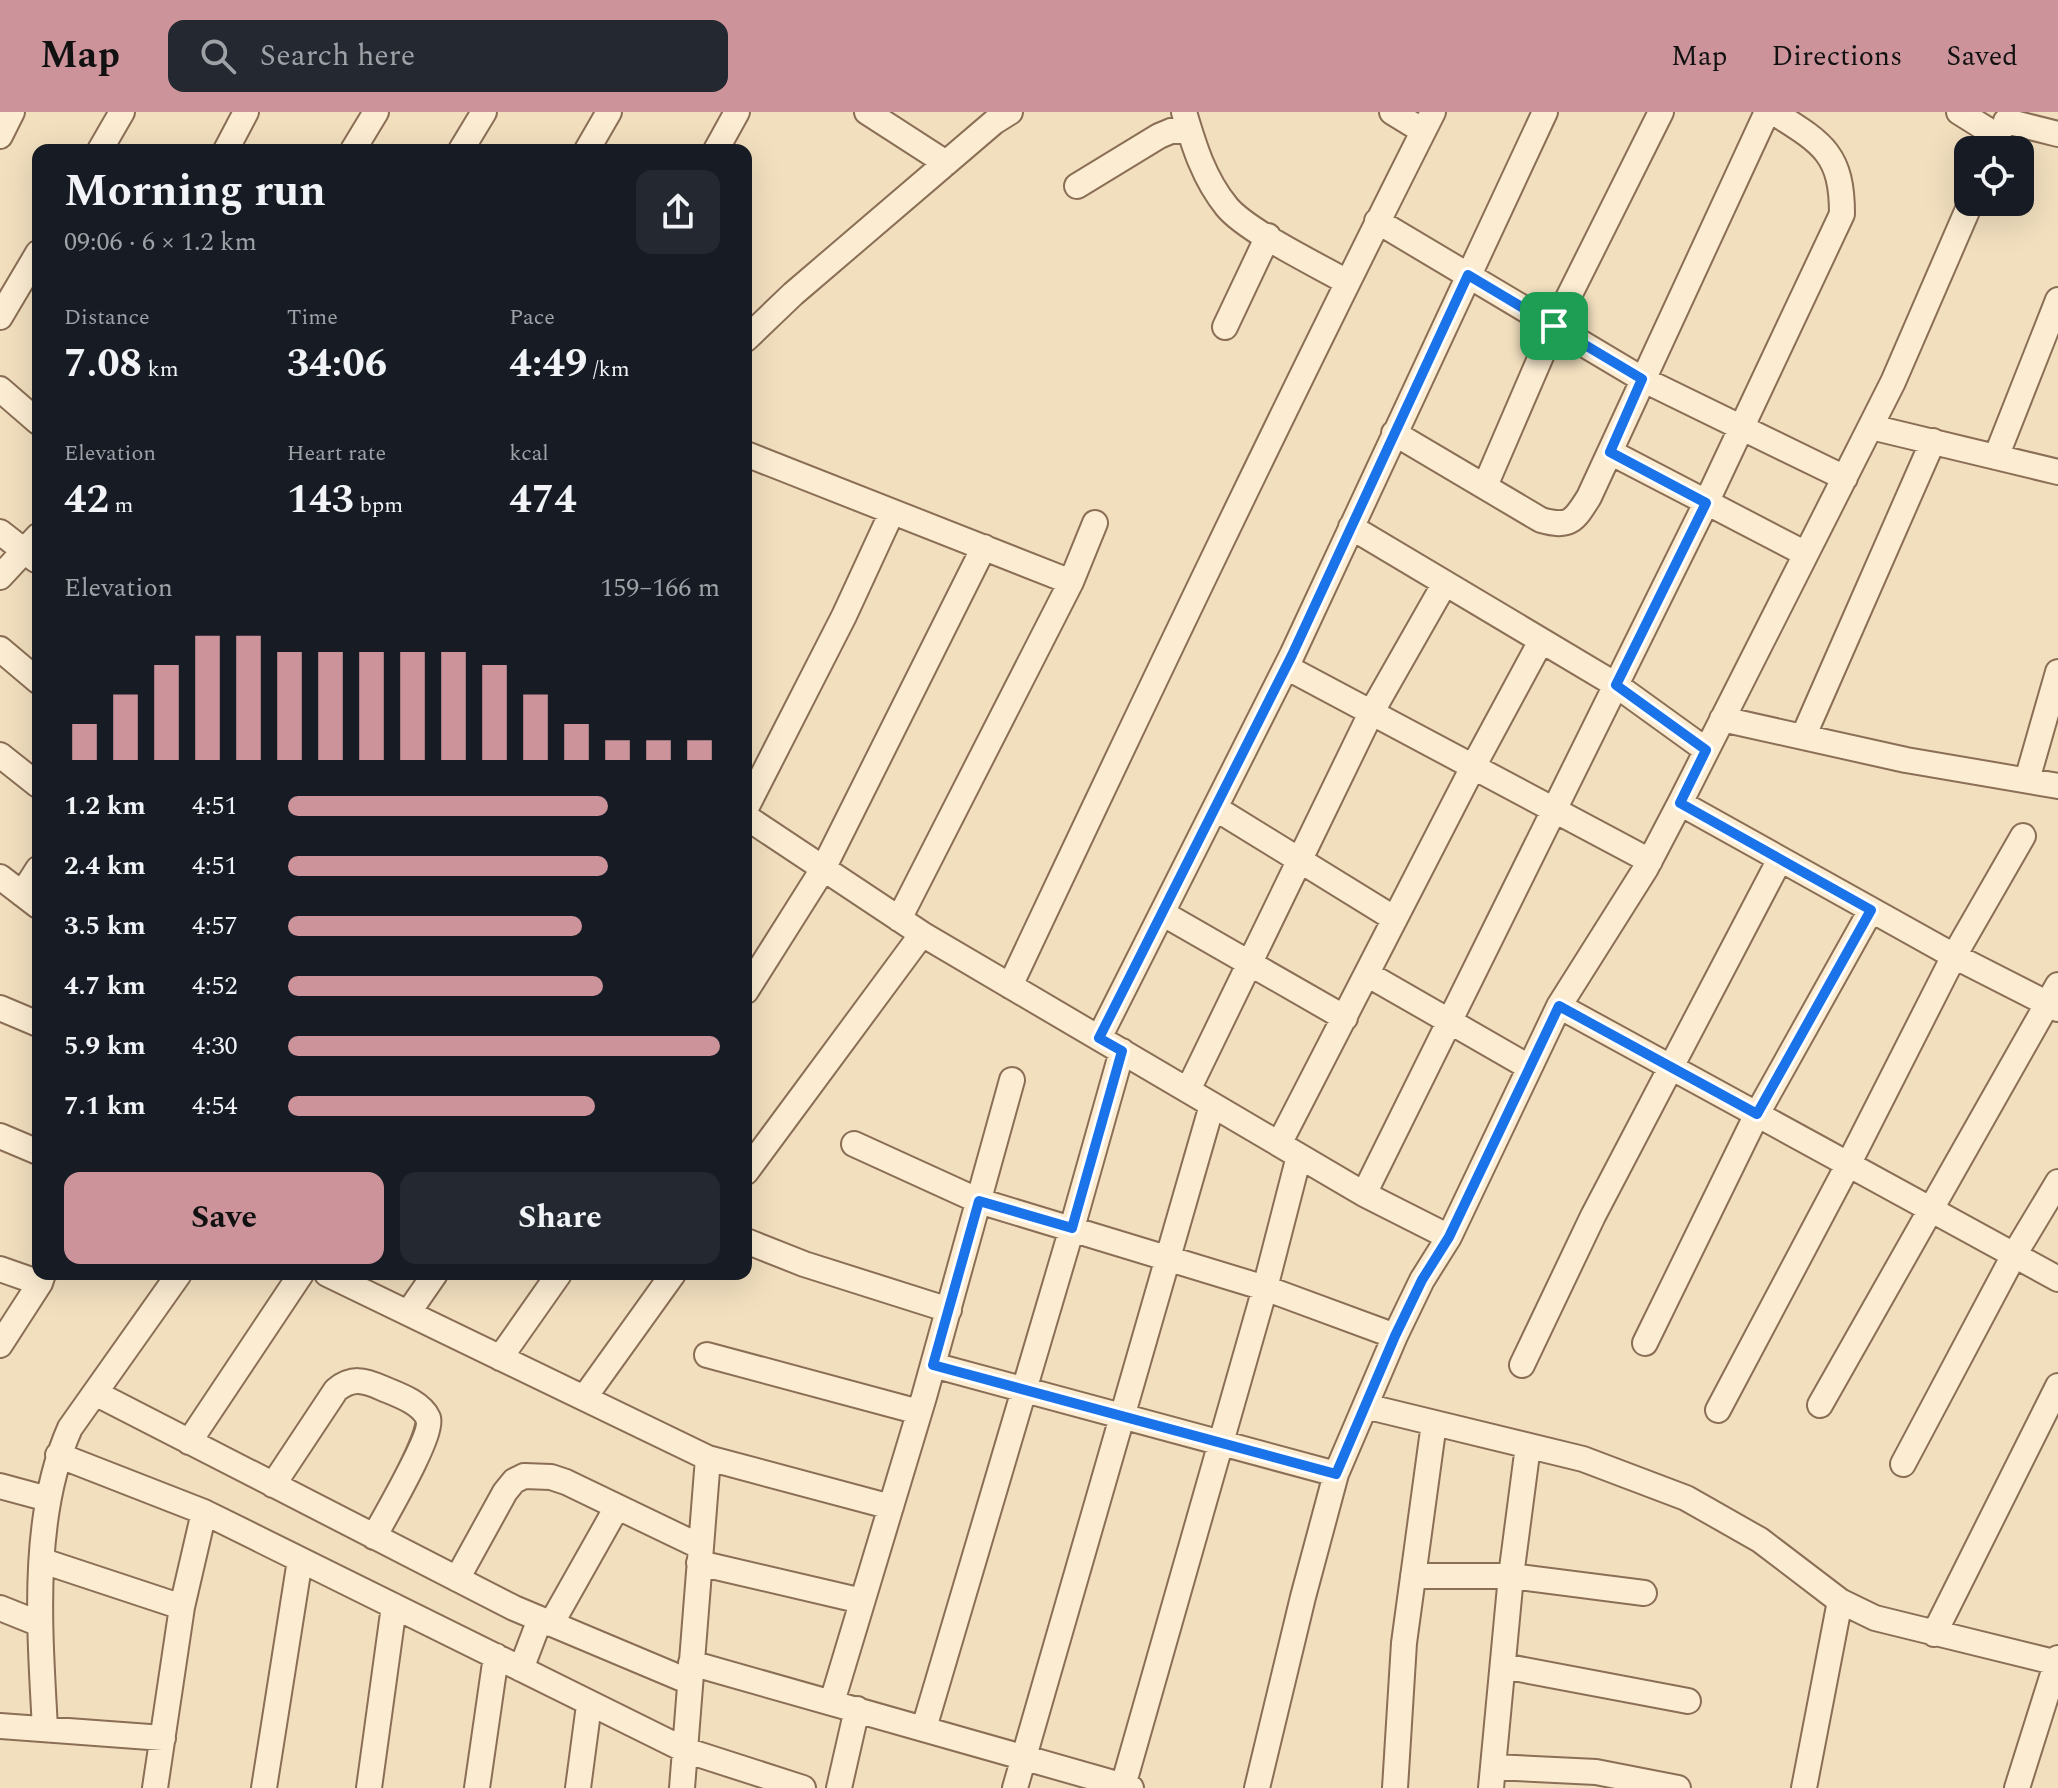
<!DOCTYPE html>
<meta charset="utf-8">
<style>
:root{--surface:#171b24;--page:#242831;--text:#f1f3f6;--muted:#9ea1a6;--accent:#cc949a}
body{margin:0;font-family:Spectral,serif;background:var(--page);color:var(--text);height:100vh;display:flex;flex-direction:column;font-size:30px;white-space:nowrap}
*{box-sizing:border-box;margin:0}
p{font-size:26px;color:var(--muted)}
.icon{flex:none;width:44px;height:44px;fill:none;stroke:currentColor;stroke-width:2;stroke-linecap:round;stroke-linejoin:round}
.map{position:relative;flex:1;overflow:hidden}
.panel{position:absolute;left:32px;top:32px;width:720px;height:1136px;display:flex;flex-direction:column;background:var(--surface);border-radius:16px;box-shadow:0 8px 32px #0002}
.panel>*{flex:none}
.fabs{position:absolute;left:1954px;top:24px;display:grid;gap:16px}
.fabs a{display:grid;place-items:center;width:80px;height:80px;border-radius:16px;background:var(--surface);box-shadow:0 8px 32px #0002;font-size:40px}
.pin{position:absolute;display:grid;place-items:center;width:68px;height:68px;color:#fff;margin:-34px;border-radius:16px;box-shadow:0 4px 12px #0006}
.round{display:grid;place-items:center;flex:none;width:84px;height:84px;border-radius:16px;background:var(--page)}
.headline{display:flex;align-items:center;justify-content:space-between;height:136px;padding:0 32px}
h1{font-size:44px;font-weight:700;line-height:60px}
.figures{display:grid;grid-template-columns:repeat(3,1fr);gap:12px;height:136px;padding:8px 32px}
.figures div{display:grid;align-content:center}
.figures b{font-size:40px;font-weight:700}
.figures small{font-size:22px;font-weight:400}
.figures p{font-size:22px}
.chart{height:224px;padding:16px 32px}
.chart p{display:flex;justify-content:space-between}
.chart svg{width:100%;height:144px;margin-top:8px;stroke:var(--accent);stroke-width:6}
.cta{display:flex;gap:16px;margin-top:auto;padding:16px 32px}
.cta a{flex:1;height:92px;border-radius:16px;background:var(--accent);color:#111;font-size:32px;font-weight:700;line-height:92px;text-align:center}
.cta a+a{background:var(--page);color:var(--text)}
ul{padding:0 32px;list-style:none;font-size:26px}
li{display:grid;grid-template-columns:128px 96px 1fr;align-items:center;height:60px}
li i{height:20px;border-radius:10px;background:var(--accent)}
header{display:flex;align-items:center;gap:48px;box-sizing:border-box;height:112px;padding:0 40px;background:var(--accent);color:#111}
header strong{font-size:38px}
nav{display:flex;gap:44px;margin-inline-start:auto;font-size:28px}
.search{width:560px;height:72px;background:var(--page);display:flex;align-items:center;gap:20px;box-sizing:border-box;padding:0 28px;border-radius:16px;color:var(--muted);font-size:30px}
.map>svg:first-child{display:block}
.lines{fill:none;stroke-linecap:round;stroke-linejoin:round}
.street-casing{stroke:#8a6e55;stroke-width:28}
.street{stroke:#fbecd2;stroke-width:24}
.route-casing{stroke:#fff;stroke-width:16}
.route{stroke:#1a73e8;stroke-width:10}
</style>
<header>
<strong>Map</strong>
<div class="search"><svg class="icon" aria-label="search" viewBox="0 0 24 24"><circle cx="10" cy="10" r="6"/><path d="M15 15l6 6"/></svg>Search here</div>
<nav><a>Map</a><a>Directions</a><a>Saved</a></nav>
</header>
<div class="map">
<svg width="2058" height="1676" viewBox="0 0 2058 1676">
<rect width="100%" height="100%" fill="#f1dfbe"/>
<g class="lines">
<g class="street-casing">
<path id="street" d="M 867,0 L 946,51
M 1184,0 C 1194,34 1204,67 1227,95 C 1247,119 1317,153 1347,170
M 1392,0 L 1423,19
M 1959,0 L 1999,25
M 2006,9 L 2058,22
M 0,24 L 12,0
M 100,38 L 122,0
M 226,38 L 246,0
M 353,38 L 376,0
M 461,38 L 484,0
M 587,38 L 609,0
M 716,38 L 737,0
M 1077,74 L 1159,24 L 1171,19 L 1189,17
M 1377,109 L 1642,267 L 1845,366
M 0,205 L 38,141
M 1225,215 L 1268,124
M 746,227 L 793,182 L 994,10 L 1010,0
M 0,277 L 38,310
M 1871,315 L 2058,360
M 1394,321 L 1541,408 C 1570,416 1574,409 1589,385 L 1767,0
M 1610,340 L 1806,442
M 746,342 L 1071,470
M 1996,345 L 2058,188
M 1485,374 L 1554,214 L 1661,0
M 1351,415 L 1616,573 L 1706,638
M 0,420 L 36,448
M 0,465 L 38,424
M 0,537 L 38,569
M 1286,555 L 1650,749
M 1722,607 L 1906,648 L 2058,674
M 1803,625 L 1933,329
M 0,643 L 38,673
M 2027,668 L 2058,560
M 1680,691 L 1954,844 L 2058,897
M 746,696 L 844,504 L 892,400
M 1215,696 L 1395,807
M 746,705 L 922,822 L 1364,1082 L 1449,1125
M 0,765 L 38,794
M 22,782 L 38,757
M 1162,801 L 1345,906
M 899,807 L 1071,470 L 1095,411
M 1367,862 L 1529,955
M 1010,874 C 1148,581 1287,289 1433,0
M 746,879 L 823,757 L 984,435
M 1559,894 L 2058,1167
M 0,896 L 38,912
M 1099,926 L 1292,543 L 1545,0
M 1188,978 L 1371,601 L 1445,471
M 0,1024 L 38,1040
M 854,1032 L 979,1089 L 1265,1176 L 1395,1224
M 1279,1032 L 1473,655 L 1541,529
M 746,1060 L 922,822
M 1364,1082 L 1706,391 L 1842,102 C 1842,41 1822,31 1773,0
M 746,1129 L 804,1152 L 949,1198
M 0,1157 L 40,1171
M 327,1162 L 708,1346 L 891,1395
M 408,1201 L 435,1162
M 1645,1231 L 1757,1002 L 1871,798
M 0,1233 L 40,1171 L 43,1162
M 707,1243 L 919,1300
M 500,1246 L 559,1162
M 933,1253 L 1336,1362
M 1522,1253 L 1593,1104 L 1780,747
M 95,1281 L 514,1496 L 690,1570
M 584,1286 L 673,1162
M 1820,1293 L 2058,873
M 1365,1294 L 1583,1347 L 1686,1386 L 1760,1428 L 1840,1489 L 1875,1506 L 2058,1551
M 1718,1298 L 1849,1051 L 1954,844 L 2023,724
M 189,1330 L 301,1162
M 58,1343 L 204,1400 L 685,1638 L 803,1676
M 1903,1352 L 2014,1143 L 2058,1070
M 273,1373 L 336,1278 C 352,1265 364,1268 382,1276 C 396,1282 421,1290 428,1306 C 434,1322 384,1406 374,1425
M 0,1374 L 48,1387
M 43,1449 L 182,1495
M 699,1451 L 862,1489
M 1413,1464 L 1511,1464 L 1644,1481
M 457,1467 L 505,1380 L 514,1369 L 524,1364 L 551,1365 L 566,1370 L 701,1435
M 0,1496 L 40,1512
M 551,1512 L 617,1395
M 1934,1522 L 2058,1274
M 691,1551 L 1131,1676
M 1503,1554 L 1688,1589
M 521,1557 L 540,1507
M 832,1590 L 924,1285 L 1012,968
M 0,1614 L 163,1626
M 924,1616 L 1072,1116 L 1122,939
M 45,1617 C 40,1520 30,1406 70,1316 L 179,1162
M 1493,1655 L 1596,1660 L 1678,1676
M 1123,1674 L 1265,1176 L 1299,1044
M 155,1676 L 182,1495 L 204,1400
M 264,1676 L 300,1448
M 369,1676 L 394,1494
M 477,1676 L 496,1544
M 578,1676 L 589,1593
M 682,1676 L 708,1346
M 839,1676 L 857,1597
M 1015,1676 L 1212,993
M 1257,1676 L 1303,1485 L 1336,1362 L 1395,1224 L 1422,1168 L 1449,1125 L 1559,894 L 1646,756 L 1680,691 L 1893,270 L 1971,90
M 1395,1676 L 1404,1531 L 1434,1311
M 1491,1676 L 1511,1464 L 1528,1334
M 1804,1676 L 1840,1489
M 2017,1676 L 2058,1546"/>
</g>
<use href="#street" class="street"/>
</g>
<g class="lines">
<g class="route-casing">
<path id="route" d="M 1468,163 L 1642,267 L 1610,340 L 1706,391 L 1616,573 L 1706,638 L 1680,691 L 1871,798 L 1757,1002 L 1559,894 L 1449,1125 L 1422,1168 L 1395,1224 L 1336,1362 L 933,1253 L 979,1089 L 1072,1116 L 1122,939 L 1099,926 L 1292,543 Z"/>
</g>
<use href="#route" class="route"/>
</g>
</svg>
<div class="fabs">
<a><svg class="icon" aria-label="locate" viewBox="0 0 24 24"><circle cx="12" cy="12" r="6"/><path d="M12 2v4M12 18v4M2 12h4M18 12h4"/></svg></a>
</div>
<div class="pin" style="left:1554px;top:214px;background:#1e9e55"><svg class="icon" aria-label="arrive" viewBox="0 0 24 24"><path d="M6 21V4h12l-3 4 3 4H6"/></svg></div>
<section class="panel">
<div class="headline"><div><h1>Morning run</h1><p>09:06 · 6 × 1.2 km</p></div><a class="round"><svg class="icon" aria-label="share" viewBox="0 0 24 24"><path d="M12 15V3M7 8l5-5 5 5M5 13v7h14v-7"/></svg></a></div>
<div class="figures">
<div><p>Distance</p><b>7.08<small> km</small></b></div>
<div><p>Time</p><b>34:06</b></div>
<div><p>Pace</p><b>4:49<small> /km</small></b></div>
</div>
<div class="figures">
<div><p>Elevation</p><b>42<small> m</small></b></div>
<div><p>Heart rate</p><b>143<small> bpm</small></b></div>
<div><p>kcal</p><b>474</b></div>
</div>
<div class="chart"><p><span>Elevation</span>159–166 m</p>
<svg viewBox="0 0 160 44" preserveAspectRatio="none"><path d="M5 44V33M15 44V24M25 44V15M35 44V6M45 44V6M55 44V11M65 44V11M75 44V11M85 44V11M95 44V11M105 44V15M115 44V24M125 44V33M135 44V38M145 44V38M155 44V38"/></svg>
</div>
<ul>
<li><b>1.2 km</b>4:51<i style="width:74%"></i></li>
<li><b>2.4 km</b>4:51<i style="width:74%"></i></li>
<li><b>3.5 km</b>4:57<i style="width:68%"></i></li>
<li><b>4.7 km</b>4:52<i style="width:73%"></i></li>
<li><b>5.9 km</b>4:30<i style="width:100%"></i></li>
<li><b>7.1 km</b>4:54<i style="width:71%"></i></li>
</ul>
<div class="cta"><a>Save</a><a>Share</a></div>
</section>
</div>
